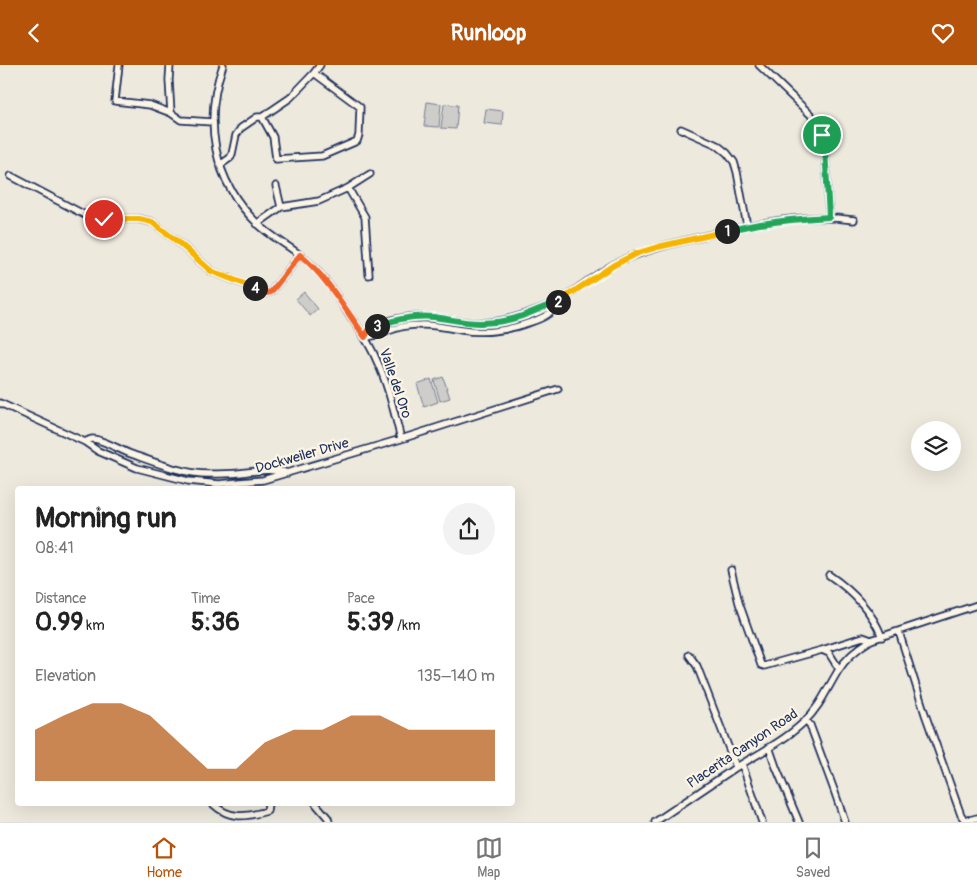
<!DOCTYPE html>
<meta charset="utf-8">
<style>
:root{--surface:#fff;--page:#f2f2f2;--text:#222;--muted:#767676;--line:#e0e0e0;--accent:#b45309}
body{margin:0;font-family:Pangolin,sans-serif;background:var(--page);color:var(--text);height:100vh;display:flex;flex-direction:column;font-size:19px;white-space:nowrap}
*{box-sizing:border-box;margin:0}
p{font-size:16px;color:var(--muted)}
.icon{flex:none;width:28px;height:28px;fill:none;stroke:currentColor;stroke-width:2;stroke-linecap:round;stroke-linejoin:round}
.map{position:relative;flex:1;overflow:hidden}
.side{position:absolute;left:15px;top:421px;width:500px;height:320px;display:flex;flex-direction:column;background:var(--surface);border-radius:5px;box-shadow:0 5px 20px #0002}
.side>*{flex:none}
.controls{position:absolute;left:911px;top:356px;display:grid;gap:10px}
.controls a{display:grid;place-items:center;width:50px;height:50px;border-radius:50%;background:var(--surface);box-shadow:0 5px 20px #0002;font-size:25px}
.pin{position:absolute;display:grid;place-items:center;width:42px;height:42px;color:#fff;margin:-21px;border:2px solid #fff;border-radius:50%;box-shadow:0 1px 5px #0007}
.km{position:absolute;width:25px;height:25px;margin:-12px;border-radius:50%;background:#222;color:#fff;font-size:14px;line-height:25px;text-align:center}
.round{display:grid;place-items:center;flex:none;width:52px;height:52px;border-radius:26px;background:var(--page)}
.overview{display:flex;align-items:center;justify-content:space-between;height:85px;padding:0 20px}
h1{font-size:28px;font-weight:700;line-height:38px}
.metrics{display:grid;grid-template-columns:repeat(3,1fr);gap:8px;height:85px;padding:5px 20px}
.metrics div{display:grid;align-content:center}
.metrics b{font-size:25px;font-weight:700}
.metrics small{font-size:14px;font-weight:400}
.metrics p{font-size:14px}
.chart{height:140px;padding:10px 20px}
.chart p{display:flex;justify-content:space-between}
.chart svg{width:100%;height:90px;margin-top:5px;fill:var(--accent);opacity:.7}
header{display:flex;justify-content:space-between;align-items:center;height:65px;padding:0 20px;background:var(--accent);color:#fff;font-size:22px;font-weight:700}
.tabs{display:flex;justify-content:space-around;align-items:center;height:70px;border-top:1px solid var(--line);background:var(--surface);font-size:14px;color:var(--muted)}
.tabs a{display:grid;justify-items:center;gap:2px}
.tabs .selected{color:var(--accent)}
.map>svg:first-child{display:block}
.green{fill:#cfcdca;stroke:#757e94}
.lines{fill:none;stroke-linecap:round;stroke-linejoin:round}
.street-casing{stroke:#1b2f5e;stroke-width:9}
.street{stroke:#fcf5e5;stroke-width:5.5}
.split-1-casing{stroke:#fff;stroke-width:10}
.split-2-casing{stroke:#fff;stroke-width:10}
.split-3-casing{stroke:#fff;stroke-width:10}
.split-4-casing{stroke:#fff;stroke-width:10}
.split-5-casing{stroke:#fff;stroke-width:10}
.split-1{stroke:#22a559;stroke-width:6}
.split-2{stroke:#f5b400;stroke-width:6}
.split-3{stroke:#22a559;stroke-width:6}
.split-4{stroke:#f0652b;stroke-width:6}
.split-5{stroke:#f5b400;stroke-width:6}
.labels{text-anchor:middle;stroke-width:4.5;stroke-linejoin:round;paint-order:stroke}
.street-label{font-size:14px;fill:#1b2f5e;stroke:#fcf5e5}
</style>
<header><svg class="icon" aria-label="back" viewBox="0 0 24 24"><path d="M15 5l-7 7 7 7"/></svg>Runloop<svg class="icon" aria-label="heart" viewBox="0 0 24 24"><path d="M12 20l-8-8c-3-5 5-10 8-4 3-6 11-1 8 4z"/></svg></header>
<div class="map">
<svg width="977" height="757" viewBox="0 0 977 757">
<rect width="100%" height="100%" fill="#eee9dd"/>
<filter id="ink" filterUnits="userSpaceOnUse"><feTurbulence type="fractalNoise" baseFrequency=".02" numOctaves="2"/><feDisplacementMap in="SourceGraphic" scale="10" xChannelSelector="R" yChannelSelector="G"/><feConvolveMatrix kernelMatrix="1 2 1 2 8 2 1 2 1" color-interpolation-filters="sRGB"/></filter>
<g filter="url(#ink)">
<path class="green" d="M 427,37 L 441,39 L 439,62 L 424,61 Z
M 444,39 L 458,40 L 456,64 L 441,63 Z
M 486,44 L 503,46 L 502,60 L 484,58 Z
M 304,227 L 318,244 L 310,251 L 296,234 Z
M 443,312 L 450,333 L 440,336 L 434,315 Z
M 431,314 L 438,337 L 424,342 L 417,319 Z"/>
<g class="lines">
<g class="street-casing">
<path id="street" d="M 119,0 L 115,36 L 150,40 L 171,48 L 181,55 L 212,57
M 170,0 L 169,15 L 171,48
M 223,0 C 203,56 213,116 257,158 C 270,171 286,179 300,190 C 309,197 317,205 324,214 C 333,225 341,237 348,248 C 359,263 369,277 376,294 C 388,319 394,347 401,374
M 759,0 L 812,51 L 821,70 L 825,84 L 829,152
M 262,52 L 273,72 L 276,94 L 322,91 L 357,76 L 359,70 L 360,42 L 314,8
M 681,64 L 717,80 L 727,88 L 734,97 L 737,107 L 747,161
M 220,100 L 230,93 L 232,89 L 236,70 L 241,63 L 257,52 L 262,52 L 290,33 L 314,8 L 320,0
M 11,111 L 85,150 L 104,154 L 139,154 L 152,157 L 178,177 L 211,206 L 267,228 L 271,227 L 300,190
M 276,121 L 281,142
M 348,123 L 365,152 L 369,210
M 257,159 L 281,142 L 319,136 L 348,123 L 370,109
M 365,272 C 375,272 384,267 394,264 C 402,261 411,260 420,260 C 434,259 447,263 461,265 C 485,269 509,265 531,257 C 537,255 544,252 548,249 C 553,245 557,239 562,235 C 578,223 597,209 615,199 C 642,185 671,179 701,172 C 752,159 801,148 854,155
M 365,272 C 371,262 376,261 386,257 C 425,243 456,262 493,257 C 517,255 537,243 560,237
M 0,338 L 85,377 L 98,386 L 137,403 L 188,416 L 219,419 L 263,415 L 401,374 L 558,324
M 85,377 C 87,376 90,374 92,374 C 100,373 122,386 131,389 C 154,397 184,409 208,409 C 219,409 229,409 239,408 C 256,406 272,403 288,408
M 731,505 L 739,538 L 761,600 L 764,601 L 822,585 L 829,588 L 839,604
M 829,510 C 851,525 872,546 882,572
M 899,567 L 925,649 L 961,750 L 964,754 L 969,755 L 977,753
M 822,585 L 863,572 L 871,575
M 689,590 L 697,601 L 736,702
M 806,655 L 810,660 L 834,725 L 845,757
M 769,682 L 776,702 L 799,757
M 742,699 L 762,757
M 213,739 C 230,755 246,752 267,746 L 268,739
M 316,739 L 328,753 L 329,757
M 655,757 C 682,739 708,721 735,703 C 758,689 784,676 804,657 C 820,642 827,624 838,606 C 846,593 858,583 871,575 L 977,540"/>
</g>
<use href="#street" class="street"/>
</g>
</g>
<g class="lines" filter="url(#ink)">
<g class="split-1-casing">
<path id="split-1" d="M 727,166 C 761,157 794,154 829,152 L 825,84 L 822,70"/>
</g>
<g class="split-2-casing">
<path id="split-2" d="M 558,237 L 614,200 L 638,188 L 658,182 L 727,166"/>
</g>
<g class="split-3-casing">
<path id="split-3" d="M 377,261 C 396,254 413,250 434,252 C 449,254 464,258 480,258 C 494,258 508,256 522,251 C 534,247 545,241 558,237"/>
</g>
<g class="split-4-casing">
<path id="split-4" d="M 255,223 L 267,228 L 271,227 L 300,190 C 327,212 345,244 365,272 L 369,265 L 377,261"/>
</g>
<g class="split-5-casing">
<path id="split-5" d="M 104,154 L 139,154 L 152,157 L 178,177 L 211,206 L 255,223"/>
</g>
<use href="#split-1" class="split-1"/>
<use href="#split-2" class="split-2"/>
<use href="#split-3" class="split-3"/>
<use href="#split-4" class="split-4"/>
<use href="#split-5" class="split-5"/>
</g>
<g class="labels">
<g class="street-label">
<text transform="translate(396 318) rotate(71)" y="5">Valle del Oro</text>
<text transform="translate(302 390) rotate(-16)" y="5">Dockweiler Drive</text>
<text transform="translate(742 683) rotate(-34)" y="5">Placerita Canyon Road</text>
</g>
</g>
</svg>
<div class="controls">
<a><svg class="icon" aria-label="layers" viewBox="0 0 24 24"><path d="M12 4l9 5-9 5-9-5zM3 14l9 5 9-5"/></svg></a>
</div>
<div class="pin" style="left:822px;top:70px;background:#1e9e55"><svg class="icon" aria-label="arrive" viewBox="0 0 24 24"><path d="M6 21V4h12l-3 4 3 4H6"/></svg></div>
<div class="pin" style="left:104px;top:154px;background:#d93025"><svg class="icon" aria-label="check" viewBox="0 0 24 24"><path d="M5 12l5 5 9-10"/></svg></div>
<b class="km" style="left:727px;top:166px">1</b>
<b class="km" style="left:558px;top:237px">2</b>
<b class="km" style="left:377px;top:261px">3</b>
<b class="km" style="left:255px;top:223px">4</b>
<section class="side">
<div class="overview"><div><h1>Morning run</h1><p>08:41</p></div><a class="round"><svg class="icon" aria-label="share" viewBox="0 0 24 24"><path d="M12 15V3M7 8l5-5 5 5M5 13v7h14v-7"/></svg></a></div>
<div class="metrics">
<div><p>Distance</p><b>0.99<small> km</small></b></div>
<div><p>Time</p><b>5:36</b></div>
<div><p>Pace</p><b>5:39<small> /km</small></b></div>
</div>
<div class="chart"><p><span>Elevation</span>135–140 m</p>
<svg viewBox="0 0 160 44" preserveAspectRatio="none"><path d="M0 44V19L10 12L20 6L30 6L40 12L50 25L60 38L70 38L80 25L90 19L100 19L110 12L120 12L130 19L140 19L150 19L160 19V44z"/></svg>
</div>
</section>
</div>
<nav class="tabs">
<a class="selected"><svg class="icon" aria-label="home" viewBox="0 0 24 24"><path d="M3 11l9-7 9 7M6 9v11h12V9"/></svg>Home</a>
<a><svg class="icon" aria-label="map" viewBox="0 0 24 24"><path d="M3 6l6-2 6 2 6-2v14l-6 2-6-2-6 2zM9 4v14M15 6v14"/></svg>Map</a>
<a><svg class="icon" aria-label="saved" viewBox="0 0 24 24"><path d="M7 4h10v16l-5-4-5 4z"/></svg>Saved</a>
</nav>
